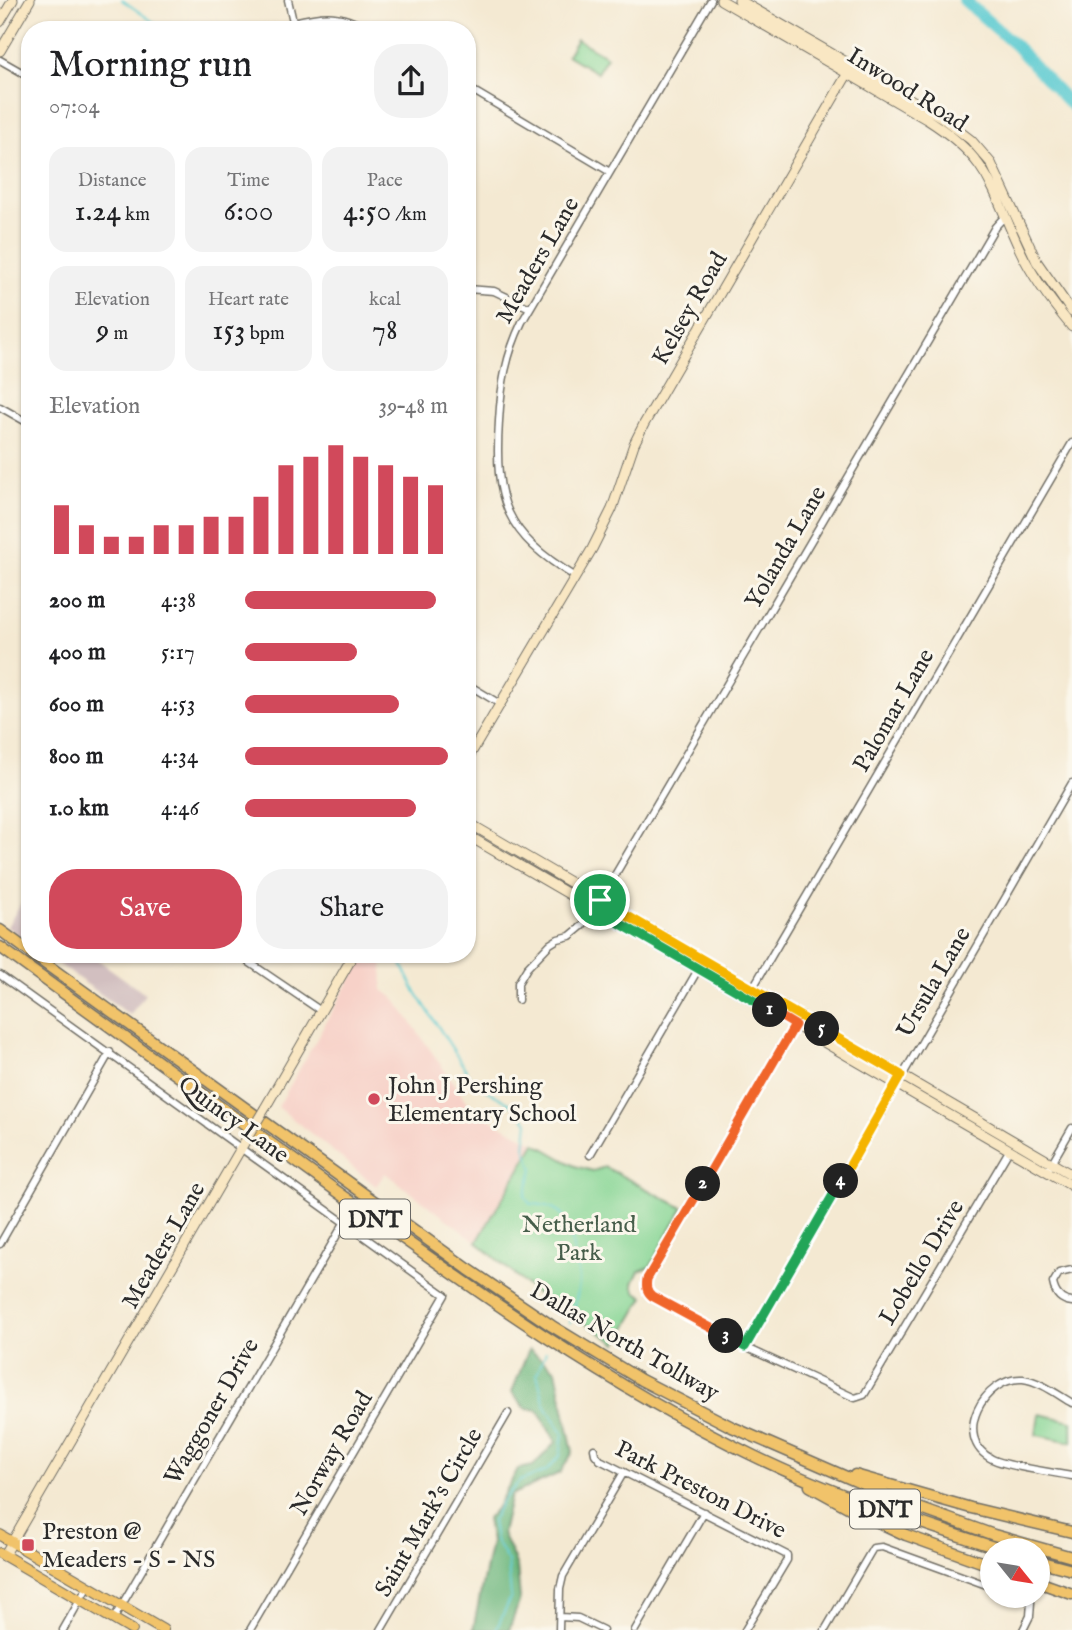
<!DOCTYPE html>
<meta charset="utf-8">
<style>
:root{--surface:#fff;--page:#f2f2f2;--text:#202124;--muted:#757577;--accent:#d1495b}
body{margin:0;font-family:"IM FELL English",serif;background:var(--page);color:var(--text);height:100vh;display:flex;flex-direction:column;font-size:26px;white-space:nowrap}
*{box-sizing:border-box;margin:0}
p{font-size:23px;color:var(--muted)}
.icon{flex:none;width:38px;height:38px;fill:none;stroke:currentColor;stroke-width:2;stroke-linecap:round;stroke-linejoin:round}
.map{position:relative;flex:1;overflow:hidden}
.panel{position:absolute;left:21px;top:21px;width:455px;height:942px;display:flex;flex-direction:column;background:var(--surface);border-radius:28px;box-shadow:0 2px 5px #0004}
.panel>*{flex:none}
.needle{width:46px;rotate:120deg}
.controls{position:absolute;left:980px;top:1538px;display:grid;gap:14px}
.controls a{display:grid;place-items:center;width:70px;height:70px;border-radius:50%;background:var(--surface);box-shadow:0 2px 5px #0004;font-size:35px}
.pin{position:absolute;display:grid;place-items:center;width:60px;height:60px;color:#fff;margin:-30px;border:4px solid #fff;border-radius:50%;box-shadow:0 2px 7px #0007}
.km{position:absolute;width:35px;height:35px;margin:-18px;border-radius:50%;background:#222;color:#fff;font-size:19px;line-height:35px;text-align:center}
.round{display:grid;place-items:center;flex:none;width:74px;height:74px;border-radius:28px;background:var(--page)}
.headline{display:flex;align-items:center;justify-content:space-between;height:119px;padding:0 28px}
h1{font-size:38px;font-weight:600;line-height:52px}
.metrics{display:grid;grid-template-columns:repeat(3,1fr);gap:10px;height:119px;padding:7px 28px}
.metrics div{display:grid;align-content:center;border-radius:18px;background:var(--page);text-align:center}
.metrics b{font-size:30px;font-weight:600}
.metrics small{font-size:19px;font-weight:400}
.metrics p{font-size:19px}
.chart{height:196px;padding:14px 28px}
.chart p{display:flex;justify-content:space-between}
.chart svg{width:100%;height:126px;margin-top:7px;stroke:var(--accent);stroke-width:6}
.cta{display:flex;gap:14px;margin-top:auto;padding:14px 28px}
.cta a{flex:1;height:80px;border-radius:28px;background:var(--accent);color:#fff;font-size:28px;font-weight:600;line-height:80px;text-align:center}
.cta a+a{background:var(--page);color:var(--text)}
ul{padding:0 28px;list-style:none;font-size:23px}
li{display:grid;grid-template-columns:112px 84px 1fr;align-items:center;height:52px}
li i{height:18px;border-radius:9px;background:var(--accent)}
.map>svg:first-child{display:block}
.built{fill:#f7d1c8}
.industrial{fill:#d2bfc0}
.green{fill:#88d695;stroke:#5a8060;stroke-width:2}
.forest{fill:#6eb77e;stroke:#4c7154;stroke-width:2}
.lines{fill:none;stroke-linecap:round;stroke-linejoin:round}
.stream{stroke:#5dcbd1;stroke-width:2}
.river{stroke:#5dcbd1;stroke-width:12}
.street-casing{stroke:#716e65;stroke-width:9}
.secondary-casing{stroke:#716e65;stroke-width:11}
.primary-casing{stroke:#716e65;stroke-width:12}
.highway-casing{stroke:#716e65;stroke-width:13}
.street{stroke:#fff;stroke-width:6}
.secondary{stroke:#f9e7c3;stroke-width:9}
.primary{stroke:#f1c36a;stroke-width:10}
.highway{stroke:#f1c36a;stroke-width:10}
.secondary-bridge-casing{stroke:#716e65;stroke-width:11;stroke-linecap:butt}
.secondary-bridge{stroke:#f9e7c3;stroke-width:9}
.split-1-casing{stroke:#fff;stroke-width:14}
.split-2-casing{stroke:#fff;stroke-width:14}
.split-3-casing{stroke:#fff;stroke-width:14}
.split-4-casing{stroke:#fff;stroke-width:14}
.split-5-casing{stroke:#fff;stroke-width:14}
.split-6-casing{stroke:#fff;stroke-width:14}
.split-1{stroke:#22a559;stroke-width:9}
.split-2{stroke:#f0652b;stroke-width:9}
.split-3{stroke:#f0652b;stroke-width:9}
.split-4{stroke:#22a559;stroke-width:9}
.split-5{stroke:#f5b400;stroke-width:9}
.split-6{stroke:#f5b400;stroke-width:9}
.poi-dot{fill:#d1495b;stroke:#fbf7ec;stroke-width:2.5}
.labels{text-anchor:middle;stroke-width:6;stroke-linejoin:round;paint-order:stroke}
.shield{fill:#fbf7ec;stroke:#696865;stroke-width:2}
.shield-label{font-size:23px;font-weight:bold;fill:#2b2b2b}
.street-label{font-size:24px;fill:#2b2b2b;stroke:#fbf7ec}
.poi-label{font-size:24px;fill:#2b2b2b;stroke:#fbf7ec;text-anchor:start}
.park-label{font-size:24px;fill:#475e4b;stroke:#fbf7ec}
</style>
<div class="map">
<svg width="1072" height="1630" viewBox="0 0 1072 1630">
<rect width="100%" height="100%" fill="#fbf7ec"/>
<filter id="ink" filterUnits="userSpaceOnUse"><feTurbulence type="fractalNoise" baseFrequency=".0143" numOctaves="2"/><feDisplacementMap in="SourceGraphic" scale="14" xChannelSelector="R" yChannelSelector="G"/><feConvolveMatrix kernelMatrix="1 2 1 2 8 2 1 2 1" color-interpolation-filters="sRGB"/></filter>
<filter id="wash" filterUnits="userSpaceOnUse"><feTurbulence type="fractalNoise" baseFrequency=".00686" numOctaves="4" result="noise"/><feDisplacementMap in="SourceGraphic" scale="28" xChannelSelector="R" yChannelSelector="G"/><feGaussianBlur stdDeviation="1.57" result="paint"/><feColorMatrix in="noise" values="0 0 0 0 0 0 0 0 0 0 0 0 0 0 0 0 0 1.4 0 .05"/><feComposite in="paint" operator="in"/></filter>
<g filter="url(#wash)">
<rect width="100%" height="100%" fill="#f4e9d2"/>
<path class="built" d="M 365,954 L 382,954 L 383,990 L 395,999 L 472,1110 L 535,1143 L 477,1242 L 385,1173 L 376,1186 L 278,1107 Z"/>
<path class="industrial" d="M 21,903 L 30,910 L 30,943 L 7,927 Z
M 44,954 L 90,954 L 145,994 L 130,1015 Z"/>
<path class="green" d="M 577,39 L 607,57 L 597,73 L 567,55 Z
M 535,1143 L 575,1166 L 593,1171 L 605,1167 L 683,1208 L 650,1267 L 639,1271 L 633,1283 L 635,1291 L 644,1297 L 617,1343 L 533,1291 L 477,1242 Z
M 1039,1414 L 1072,1421 L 1072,1442 L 1036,1435 Z"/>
<path class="forest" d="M 529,1349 L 556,1370 L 573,1452 L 560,1473 L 511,1495 L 502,1533 L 517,1566 L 520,1599 L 509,1630 L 473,1630 L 491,1542 L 487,1519 L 496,1509 L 518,1469 L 533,1466 L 556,1442 L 538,1410 L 525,1408 L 512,1392 Z"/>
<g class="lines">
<path class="stream" d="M 122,0 L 165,30
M 397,954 L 414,989 L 475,1084 L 514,1106 L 528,1122 L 525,1147 L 533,1169 L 525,1196 L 530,1204 C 567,1205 569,1221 574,1253 C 576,1262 579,1272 579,1280 C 579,1294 573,1310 570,1323
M 496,1630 L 511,1597 L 508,1562 L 495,1540 L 492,1521 L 502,1501 L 520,1481 L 546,1471 L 560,1456 L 563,1433 L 545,1405 L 537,1374 L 546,1351"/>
<path class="river" d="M 964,0 L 1015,45 L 1072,106"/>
</g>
</g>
<g filter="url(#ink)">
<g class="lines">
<g class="street-casing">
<path id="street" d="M 288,0 L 295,30
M 293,22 C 325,14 341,13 370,30
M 0,60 L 30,77
M 467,87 L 610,172
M 467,289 L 494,291 L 530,308
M 0,407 L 30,424
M 576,577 C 505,534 494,501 499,421 C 501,385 506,355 522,322 L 711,0
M 467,684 L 500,704
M 237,954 L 321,1011
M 0,975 L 445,1295 L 250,1630
M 748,996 L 1072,443
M 518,1000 L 518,983 L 527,968 L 550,944 L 558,939 L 570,936 L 582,926 L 595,909 L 995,227 L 1006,215
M 795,1025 L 647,1279 L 647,1292 L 652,1296 L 745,1347 L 855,1398 L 864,1395 L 1010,1149
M 590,1155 L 699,968
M 1047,1171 L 1072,1128
M 0,1244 L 110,1052
M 1072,1270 L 1059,1273 L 1053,1283 C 1055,1294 1061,1301 1072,1302
M 745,1347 L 1072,783
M 1072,1403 C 1058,1395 1040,1381 1023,1379 C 984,1376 951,1438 992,1459 C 1008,1467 1052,1472 1072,1476
M 594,1449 L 595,1454 L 600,1460 L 787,1555 L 787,1560 L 745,1630
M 1016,1596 L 1031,1602 L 1030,1616 L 1023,1630
M 560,1617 L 578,1618 L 603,1630
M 113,1620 L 344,1223
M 63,1630 L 88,1586
M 381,1630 L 508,1413
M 559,1630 L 560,1589 L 563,1576 L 624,1472
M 635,1630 L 704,1512
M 825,1630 L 873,1548 L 882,1547 L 992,1587"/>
</g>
<g class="secondary-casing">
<path id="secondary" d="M 721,0 L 928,120 C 991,160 991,188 1020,250 C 1033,278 1052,303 1072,327
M 739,0 L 941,117 L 971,140 L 991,163 L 1037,262 L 1072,312
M 0,22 L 13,0
M 0,51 L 30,0
M 467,760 L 592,549 L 612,509 L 634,444 L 644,424 L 852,66
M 467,822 L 1072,1175
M 467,835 L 1072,1186
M 265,1108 L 354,954
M 4,1556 L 247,1138"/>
</g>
<g class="primary-casing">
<path id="primary" d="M 0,1535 L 163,1630
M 0,1553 L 132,1630"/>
</g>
<g class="highway-casing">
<path id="highway" d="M 0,930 L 30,952
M 0,947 C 115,1030 230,1114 345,1197 C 477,1292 607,1385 754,1456 C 834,1495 919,1523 1003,1550
M 32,954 L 468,1269 L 552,1326 L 641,1380 L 732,1427 L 913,1506 L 994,1535 L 1072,1557
M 855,1475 L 971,1508 L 1072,1532
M 810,1486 L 859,1513 L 906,1535 L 992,1566
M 1038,1561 L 1072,1570
M 1038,1582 L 1072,1594"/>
</g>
<use href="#street" class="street"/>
<use href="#secondary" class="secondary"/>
<use href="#primary" class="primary"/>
<use href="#highway" class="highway"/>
<g class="secondary-bridge-casing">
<path id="secondary-bridge" d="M 247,1138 L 265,1108"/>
</g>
<use href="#secondary-bridge" class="secondary-bridge"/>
</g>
</g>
<g class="lines" filter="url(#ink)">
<g class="split-1-casing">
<path id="split-1" d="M 600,900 L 595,909 L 770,1010"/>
</g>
<g class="split-2-casing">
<path id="split-2" d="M 703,1184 L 795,1025 L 770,1010"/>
</g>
<g class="split-3-casing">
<path id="split-3" d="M 703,1184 L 647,1279 C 646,1286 646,1291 652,1296 L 726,1336"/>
</g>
<g class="split-4-casing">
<path id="split-4" d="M 726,1336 L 745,1347 L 841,1181"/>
</g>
<g class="split-5-casing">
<path id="split-5" d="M 822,1029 L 901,1075 L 841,1181"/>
</g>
<g class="split-6-casing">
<path id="split-6" d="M 600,900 L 822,1029"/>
</g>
<use href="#split-1" class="split-1"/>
<use href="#split-2" class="split-2"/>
<use href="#split-3" class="split-3"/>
<use href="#split-4" class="split-4"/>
<use href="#split-5" class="split-5"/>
<use href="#split-6" class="split-6"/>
</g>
<g class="poi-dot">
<circle cx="374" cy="1099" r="7"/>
<rect x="21" y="1538" width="14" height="14" rx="3.5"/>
</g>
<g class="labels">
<g class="shield">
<rect x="340" y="1199.5" width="70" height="39" rx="5"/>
<rect x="850" y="1489.5" width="70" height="39" rx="5"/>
</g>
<g class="shield-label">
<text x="375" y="1227">DNT</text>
<text x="885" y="1517">DNT</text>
</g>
<g class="street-label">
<text transform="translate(908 89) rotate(32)" y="8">Inwood Road</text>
<text transform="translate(537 260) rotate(-60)" y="8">Meaders Lane</text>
<text transform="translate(689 308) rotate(-60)" y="8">Kelsey Road</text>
<text transform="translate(785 547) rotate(-60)" y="8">Yolanda Lane</text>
<text transform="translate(893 710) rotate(-60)" y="8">Palomar Lane</text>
<text transform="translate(933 982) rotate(-60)" y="8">Ursula Lane</text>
<text transform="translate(234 1119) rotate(36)" y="8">Quincy Lane</text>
<text transform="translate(163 1245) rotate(-60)" y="8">Meaders Lane</text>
<text transform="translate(921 1262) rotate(-59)" y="8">Lobello Drive</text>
<text transform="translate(625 1341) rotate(30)" y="8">Dallas North Tollway</text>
<text transform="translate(211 1411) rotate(-60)" y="8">Waggoner Drive</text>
<text transform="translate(331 1453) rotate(-60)" y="8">Norway Road</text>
<text transform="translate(701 1489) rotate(27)" y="8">Park Preston Drive</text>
<text transform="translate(428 1512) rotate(-60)" y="8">Saint Mark's Circle</text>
</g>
<g class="poi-label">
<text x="388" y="1093">John J Pershing<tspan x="388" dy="28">Elementary School</tspan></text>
<text x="42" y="1539">Preston @<tspan x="42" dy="28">Meaders - S - NS</tspan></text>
</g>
<g class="park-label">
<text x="579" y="1232">Netherland<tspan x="579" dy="28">Park</tspan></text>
</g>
</g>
</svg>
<div class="controls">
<a><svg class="needle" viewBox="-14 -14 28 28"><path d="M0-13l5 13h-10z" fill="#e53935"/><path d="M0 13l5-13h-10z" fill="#757577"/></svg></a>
</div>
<div class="pin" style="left:600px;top:900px;background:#1e9e55"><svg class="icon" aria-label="arrive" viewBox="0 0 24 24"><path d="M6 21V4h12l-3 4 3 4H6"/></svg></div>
<b class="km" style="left:770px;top:1010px">1</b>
<b class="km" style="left:703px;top:1184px">2</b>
<b class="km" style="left:726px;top:1336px">3</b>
<b class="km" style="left:841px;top:1181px">4</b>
<b class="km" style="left:822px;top:1029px">5</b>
<section class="panel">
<div class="headline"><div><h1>Morning run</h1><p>07:04</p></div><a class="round"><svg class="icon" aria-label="share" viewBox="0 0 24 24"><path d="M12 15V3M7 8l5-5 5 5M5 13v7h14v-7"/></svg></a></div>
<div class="metrics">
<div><p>Distance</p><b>1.24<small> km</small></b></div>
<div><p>Time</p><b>6:00</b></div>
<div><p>Pace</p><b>4:50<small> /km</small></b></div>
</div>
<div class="metrics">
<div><p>Elevation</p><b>9<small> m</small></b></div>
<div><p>Heart rate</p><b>153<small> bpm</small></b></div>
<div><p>kcal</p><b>78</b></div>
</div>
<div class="chart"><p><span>Elevation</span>39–48 m</p>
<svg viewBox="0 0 160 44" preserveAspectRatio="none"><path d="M5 44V27M15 44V34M25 44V38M35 44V38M45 44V34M55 44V34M65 44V31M75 44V31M85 44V24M95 44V13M105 44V10M115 44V6M125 44V10M135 44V13M145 44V17M155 44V20"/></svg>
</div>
<ul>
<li><b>200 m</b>4:38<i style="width:94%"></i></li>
<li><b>400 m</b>5:17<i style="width:55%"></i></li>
<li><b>600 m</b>4:53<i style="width:76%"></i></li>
<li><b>800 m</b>4:34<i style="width:100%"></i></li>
<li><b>1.0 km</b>4:46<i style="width:84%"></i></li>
</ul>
<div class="cta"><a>Save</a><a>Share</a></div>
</section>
</div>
